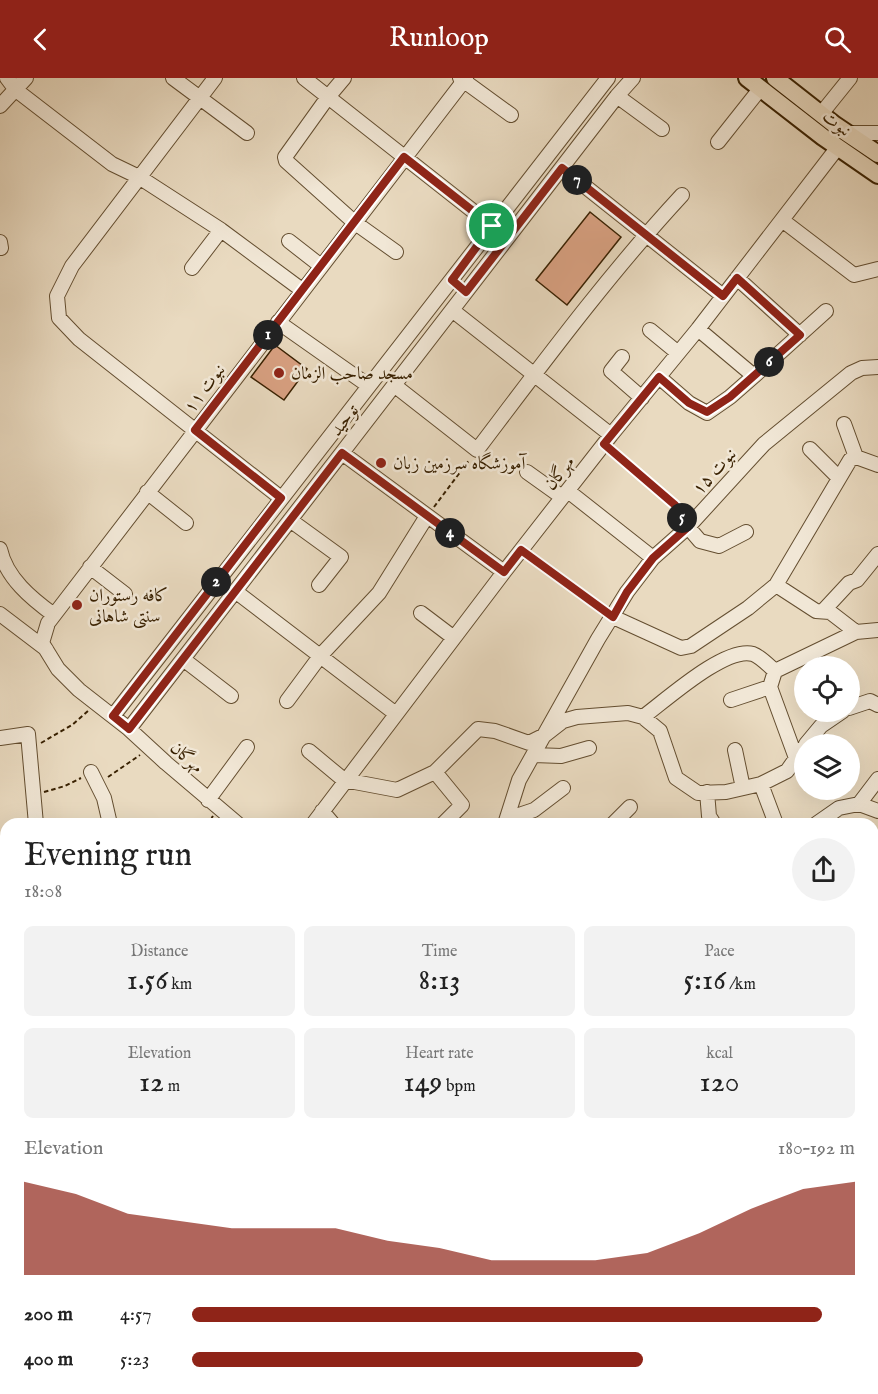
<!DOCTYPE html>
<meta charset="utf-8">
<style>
:root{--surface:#fff;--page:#f2f2f2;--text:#222;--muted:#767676;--accent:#8f2418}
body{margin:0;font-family:"IM FELL English",Amiri,serif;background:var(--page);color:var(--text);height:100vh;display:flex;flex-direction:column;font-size:22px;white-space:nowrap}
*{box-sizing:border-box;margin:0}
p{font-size:20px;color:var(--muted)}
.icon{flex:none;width:33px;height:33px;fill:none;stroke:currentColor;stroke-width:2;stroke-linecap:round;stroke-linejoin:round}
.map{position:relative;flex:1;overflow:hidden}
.panel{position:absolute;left:0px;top:740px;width:879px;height:578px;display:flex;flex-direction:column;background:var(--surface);border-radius:18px 18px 0 0;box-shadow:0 6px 24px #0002}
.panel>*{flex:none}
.tools{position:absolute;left:794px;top:578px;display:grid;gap:12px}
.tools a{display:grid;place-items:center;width:66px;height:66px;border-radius:50%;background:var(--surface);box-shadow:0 6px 24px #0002;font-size:30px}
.pin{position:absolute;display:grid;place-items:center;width:51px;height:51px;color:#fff;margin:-26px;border:3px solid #fff;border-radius:50%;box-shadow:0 2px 6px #0007}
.km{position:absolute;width:30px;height:30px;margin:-15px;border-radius:50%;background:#222;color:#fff;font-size:16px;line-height:30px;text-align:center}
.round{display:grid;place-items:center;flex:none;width:63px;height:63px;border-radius:32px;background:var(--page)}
.overview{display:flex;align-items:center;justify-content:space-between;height:102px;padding:0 24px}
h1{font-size:33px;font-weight:600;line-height:45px}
.stats{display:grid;grid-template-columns:repeat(3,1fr);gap:9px;height:102px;padding:6px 24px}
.stats div{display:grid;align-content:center;border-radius:9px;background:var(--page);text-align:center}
.stats b{font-size:30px;font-weight:600}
.stats small{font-size:16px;font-weight:400}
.stats p{font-size:16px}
.chart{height:168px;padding:12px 24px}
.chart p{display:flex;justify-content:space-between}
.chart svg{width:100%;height:108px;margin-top:6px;fill:var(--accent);opacity:.7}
ul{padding:0 24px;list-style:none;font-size:20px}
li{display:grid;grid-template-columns:96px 72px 1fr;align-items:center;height:45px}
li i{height:15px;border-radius:8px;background:var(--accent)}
header{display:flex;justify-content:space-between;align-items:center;height:78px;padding:0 24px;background:var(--accent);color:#fff;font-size:27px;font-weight:600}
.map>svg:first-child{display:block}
.building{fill:#d9a182;stroke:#382000;stroke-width:1.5}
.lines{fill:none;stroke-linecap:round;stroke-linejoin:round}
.minor-casing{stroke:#644e30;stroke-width:16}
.major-casing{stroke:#382000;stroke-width:20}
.path{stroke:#382000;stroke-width:2;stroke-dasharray:4.5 3;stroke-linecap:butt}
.minor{stroke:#f1e7d6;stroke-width:14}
.major{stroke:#e9dac0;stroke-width:16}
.route-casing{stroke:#fff;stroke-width:12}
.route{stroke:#8f2418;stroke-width:8}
.poi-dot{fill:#8f2418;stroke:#f1e7d6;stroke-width:2}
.labels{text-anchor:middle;stroke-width:5;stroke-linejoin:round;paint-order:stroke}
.street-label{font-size:18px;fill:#382000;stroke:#f1e7d6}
.poi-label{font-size:18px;fill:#382000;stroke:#f1e7d6;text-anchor:start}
</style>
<header><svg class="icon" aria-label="back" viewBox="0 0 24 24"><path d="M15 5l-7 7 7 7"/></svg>Runloop<svg class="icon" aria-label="search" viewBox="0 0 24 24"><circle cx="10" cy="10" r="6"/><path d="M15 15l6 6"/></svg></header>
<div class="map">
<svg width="878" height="1316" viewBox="0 0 878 1316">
<rect width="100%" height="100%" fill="#e9dac0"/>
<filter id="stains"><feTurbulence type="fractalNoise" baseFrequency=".00333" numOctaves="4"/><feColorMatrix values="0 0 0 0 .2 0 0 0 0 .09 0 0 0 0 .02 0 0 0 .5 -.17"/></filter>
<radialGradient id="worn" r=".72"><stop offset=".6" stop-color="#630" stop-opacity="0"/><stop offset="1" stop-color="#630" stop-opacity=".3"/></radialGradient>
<path class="building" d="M 590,134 L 621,159 L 567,227 L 536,202 Z
M 275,267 L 307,291 L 284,322 L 251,299 Z"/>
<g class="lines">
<g class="minor-casing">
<path id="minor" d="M 7,0 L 16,12 L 112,86 L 139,99 L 221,152 L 302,212
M 173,0 L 247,55
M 215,0 L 72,188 L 57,218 L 59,240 L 79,261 L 281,420
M 304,0 L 492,148
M 344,0 L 328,19 L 285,79 L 286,83 L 354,144 L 396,174
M 460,0 L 511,37
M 617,18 L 662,51
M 0,28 L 26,0
M 821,36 L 850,0
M 848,55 L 878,55
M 718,64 L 760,11
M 562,90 L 723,218
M 782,142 L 854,197 L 878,191
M 289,163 L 321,188
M 0,164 L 1,170
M 192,190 L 221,152
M 737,200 L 800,257
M 452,232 L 611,357
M 278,244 L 369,308
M 698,251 L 754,298 L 826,233
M 650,252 L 678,275
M 622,279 L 611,293 L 642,320
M 659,299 L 689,325 L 707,335 L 730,319 L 754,298
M 394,307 L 477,372 C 543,285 608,197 682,117
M 844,346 L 856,379
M 810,371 L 839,400
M 342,375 L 504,494
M 527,394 L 562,419
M 568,413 L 653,480
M 147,414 L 186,445
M 290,442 L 341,479 L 319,507
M 688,449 L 700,463 L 719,468 L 746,454
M 0,471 C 6,500 32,521 54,537
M 90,489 L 125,516
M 776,507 L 816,533 L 830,534 L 856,554
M 235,513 L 396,636
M 823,533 L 849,505 L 857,502 L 878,476
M 421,535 L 454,560
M 0,536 L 46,571
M 613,539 L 681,570 L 691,568 L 748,530 L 776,507 L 850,382 L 856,379 L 878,387
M 183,581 L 231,618
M 775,593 L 770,609 L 796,680
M 731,622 L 770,609
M 287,623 L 321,577 L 379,515 L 427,438
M 849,630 L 870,623 L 878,627
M 113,638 L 608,0
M 643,639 C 665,623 725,568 753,576 C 761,579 769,588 775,593 L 856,554 L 878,552
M 129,651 L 617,18 L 633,0
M 0,660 L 28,656 L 36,746
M 806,666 L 821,648 L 843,633
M 735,672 L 743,710
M 309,673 L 344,702 L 397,712 L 435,694 L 478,651 L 495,653 L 529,665 L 545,657 L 563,643 L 577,639 L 628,635 L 643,639 L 660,653 L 676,700 L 698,715 L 726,714 L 761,706 L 787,693 L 804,669
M 534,677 L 561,678 L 589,670
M 91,694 L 104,720 L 110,746
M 435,694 L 462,727 L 443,746
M 761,706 L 776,746
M 707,714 L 709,738 L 714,746
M 208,722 L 247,669
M 859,726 L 878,701
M 322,733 L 333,746
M 507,741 L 534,732 L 563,710
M 238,746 L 166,685 L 129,651 L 79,612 L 58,591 L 42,565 L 48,545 L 466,0
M 313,746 L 504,494 L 611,357 L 698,251 L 838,69
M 505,746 L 519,702 L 598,561 L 627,514 L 653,480 L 688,449 L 764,366 L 851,295 L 862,290 L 878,289
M 613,746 L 630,729
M 816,746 L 839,730 L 859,726 L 878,733
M 0,775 L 6,775
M 873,780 L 878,774
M 873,827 L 878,831
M 873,874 L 878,872
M 0,949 L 6,948
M 873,996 L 878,998
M 873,1068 L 878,1068
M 873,1213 L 878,1199
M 133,1311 L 135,1316
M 255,1311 L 257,1316
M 465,1311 L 471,1316
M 866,1311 L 872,1316
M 160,1316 L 173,1311
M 544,1316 L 550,1311"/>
</g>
<g class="major-casing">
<path id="major" d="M 747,0 L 823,59 L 878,97
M 775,0 L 835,47 L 878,76
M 0,1100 L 6,1135
M 56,1311 L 57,1316"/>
</g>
<path class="path" d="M 613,374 L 675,427 L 682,440
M 434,429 L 470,381
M 531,479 L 601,530
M 41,665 L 72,647 L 88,633
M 108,699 L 140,677
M 44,714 L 65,708 L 81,700
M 207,746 L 213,738
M 0,913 L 6,913
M 873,930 L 878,924
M 82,1311 L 83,1316
M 624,1316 L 629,1311"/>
<use href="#minor" class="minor"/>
<use href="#major" class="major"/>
</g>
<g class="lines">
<g class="route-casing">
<path id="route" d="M 404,79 L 492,148 L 452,202 L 466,214 L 562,90 L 723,218 L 737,200 L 800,257 L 730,319 L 707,334 L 689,325 L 659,299 L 604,366 L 675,427 L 688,449 L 653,480 L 627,514 L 613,539 L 521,472 L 504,494 L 342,375 L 129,651 L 113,638 L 281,420 L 195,352 Z"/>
</g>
<use href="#route" class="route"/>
</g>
<g class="poi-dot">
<circle cx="279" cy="295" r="6"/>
<circle cx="381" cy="385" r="6"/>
<circle cx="77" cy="527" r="6"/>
</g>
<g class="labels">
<g class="street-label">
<text transform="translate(837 45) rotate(36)" y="6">نبوت</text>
<text transform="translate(204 310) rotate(-53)" y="6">نبوت ۱۱</text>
<text transform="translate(344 342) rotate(-52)" y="6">توحید</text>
<text transform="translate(714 393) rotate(-48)" y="6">نبوت ۱۵</text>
<text transform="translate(559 395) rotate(-52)" y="6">مهرگان</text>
<text transform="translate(187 679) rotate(42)" y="6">مهرگان</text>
</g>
<g class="poi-label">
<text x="291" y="301">مسجد صاحب الزمان</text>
<text x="393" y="391">آموزشگاه سرزمین زبان</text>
<text x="89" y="523">کافه رستوران<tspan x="89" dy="21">سنتی شاهانی</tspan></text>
</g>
</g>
<rect width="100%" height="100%" filter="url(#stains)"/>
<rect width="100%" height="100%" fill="url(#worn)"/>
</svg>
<div class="tools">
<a><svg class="icon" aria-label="locate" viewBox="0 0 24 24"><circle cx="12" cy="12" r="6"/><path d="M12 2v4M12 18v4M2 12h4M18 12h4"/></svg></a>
<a><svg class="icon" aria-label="layers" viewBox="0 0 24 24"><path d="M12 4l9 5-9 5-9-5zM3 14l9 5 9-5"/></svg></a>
</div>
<div class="pin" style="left:492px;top:148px;background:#1e9e55"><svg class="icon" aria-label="arrive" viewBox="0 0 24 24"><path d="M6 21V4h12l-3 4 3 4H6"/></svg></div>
<b class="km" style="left:268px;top:257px">1</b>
<b class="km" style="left:216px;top:504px">2</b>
<b class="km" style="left:450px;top:455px">4</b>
<b class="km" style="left:682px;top:440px">5</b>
<b class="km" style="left:769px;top:284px">6</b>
<b class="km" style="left:577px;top:102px">7</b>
<section class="panel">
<div class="overview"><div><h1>Evening run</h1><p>18:08</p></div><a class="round"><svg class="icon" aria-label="share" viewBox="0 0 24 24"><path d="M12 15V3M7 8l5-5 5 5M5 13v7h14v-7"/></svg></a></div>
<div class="stats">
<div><p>Distance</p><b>1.56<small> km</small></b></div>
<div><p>Time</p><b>8:13</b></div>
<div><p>Pace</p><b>5:16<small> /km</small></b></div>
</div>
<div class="stats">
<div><p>Elevation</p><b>12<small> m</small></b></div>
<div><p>Heart rate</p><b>149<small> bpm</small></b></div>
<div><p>kcal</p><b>120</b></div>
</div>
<div class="chart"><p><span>Elevation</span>180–192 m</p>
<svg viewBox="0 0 160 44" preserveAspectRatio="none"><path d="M0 44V6L10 11L20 19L30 22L40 25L50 25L60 25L70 30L80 33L90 38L100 38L110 38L120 35L130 27L140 17L150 9L160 6V44z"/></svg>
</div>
<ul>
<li><b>200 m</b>4:57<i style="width:95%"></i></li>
<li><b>400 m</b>5:23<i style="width:68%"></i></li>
</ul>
</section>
</div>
